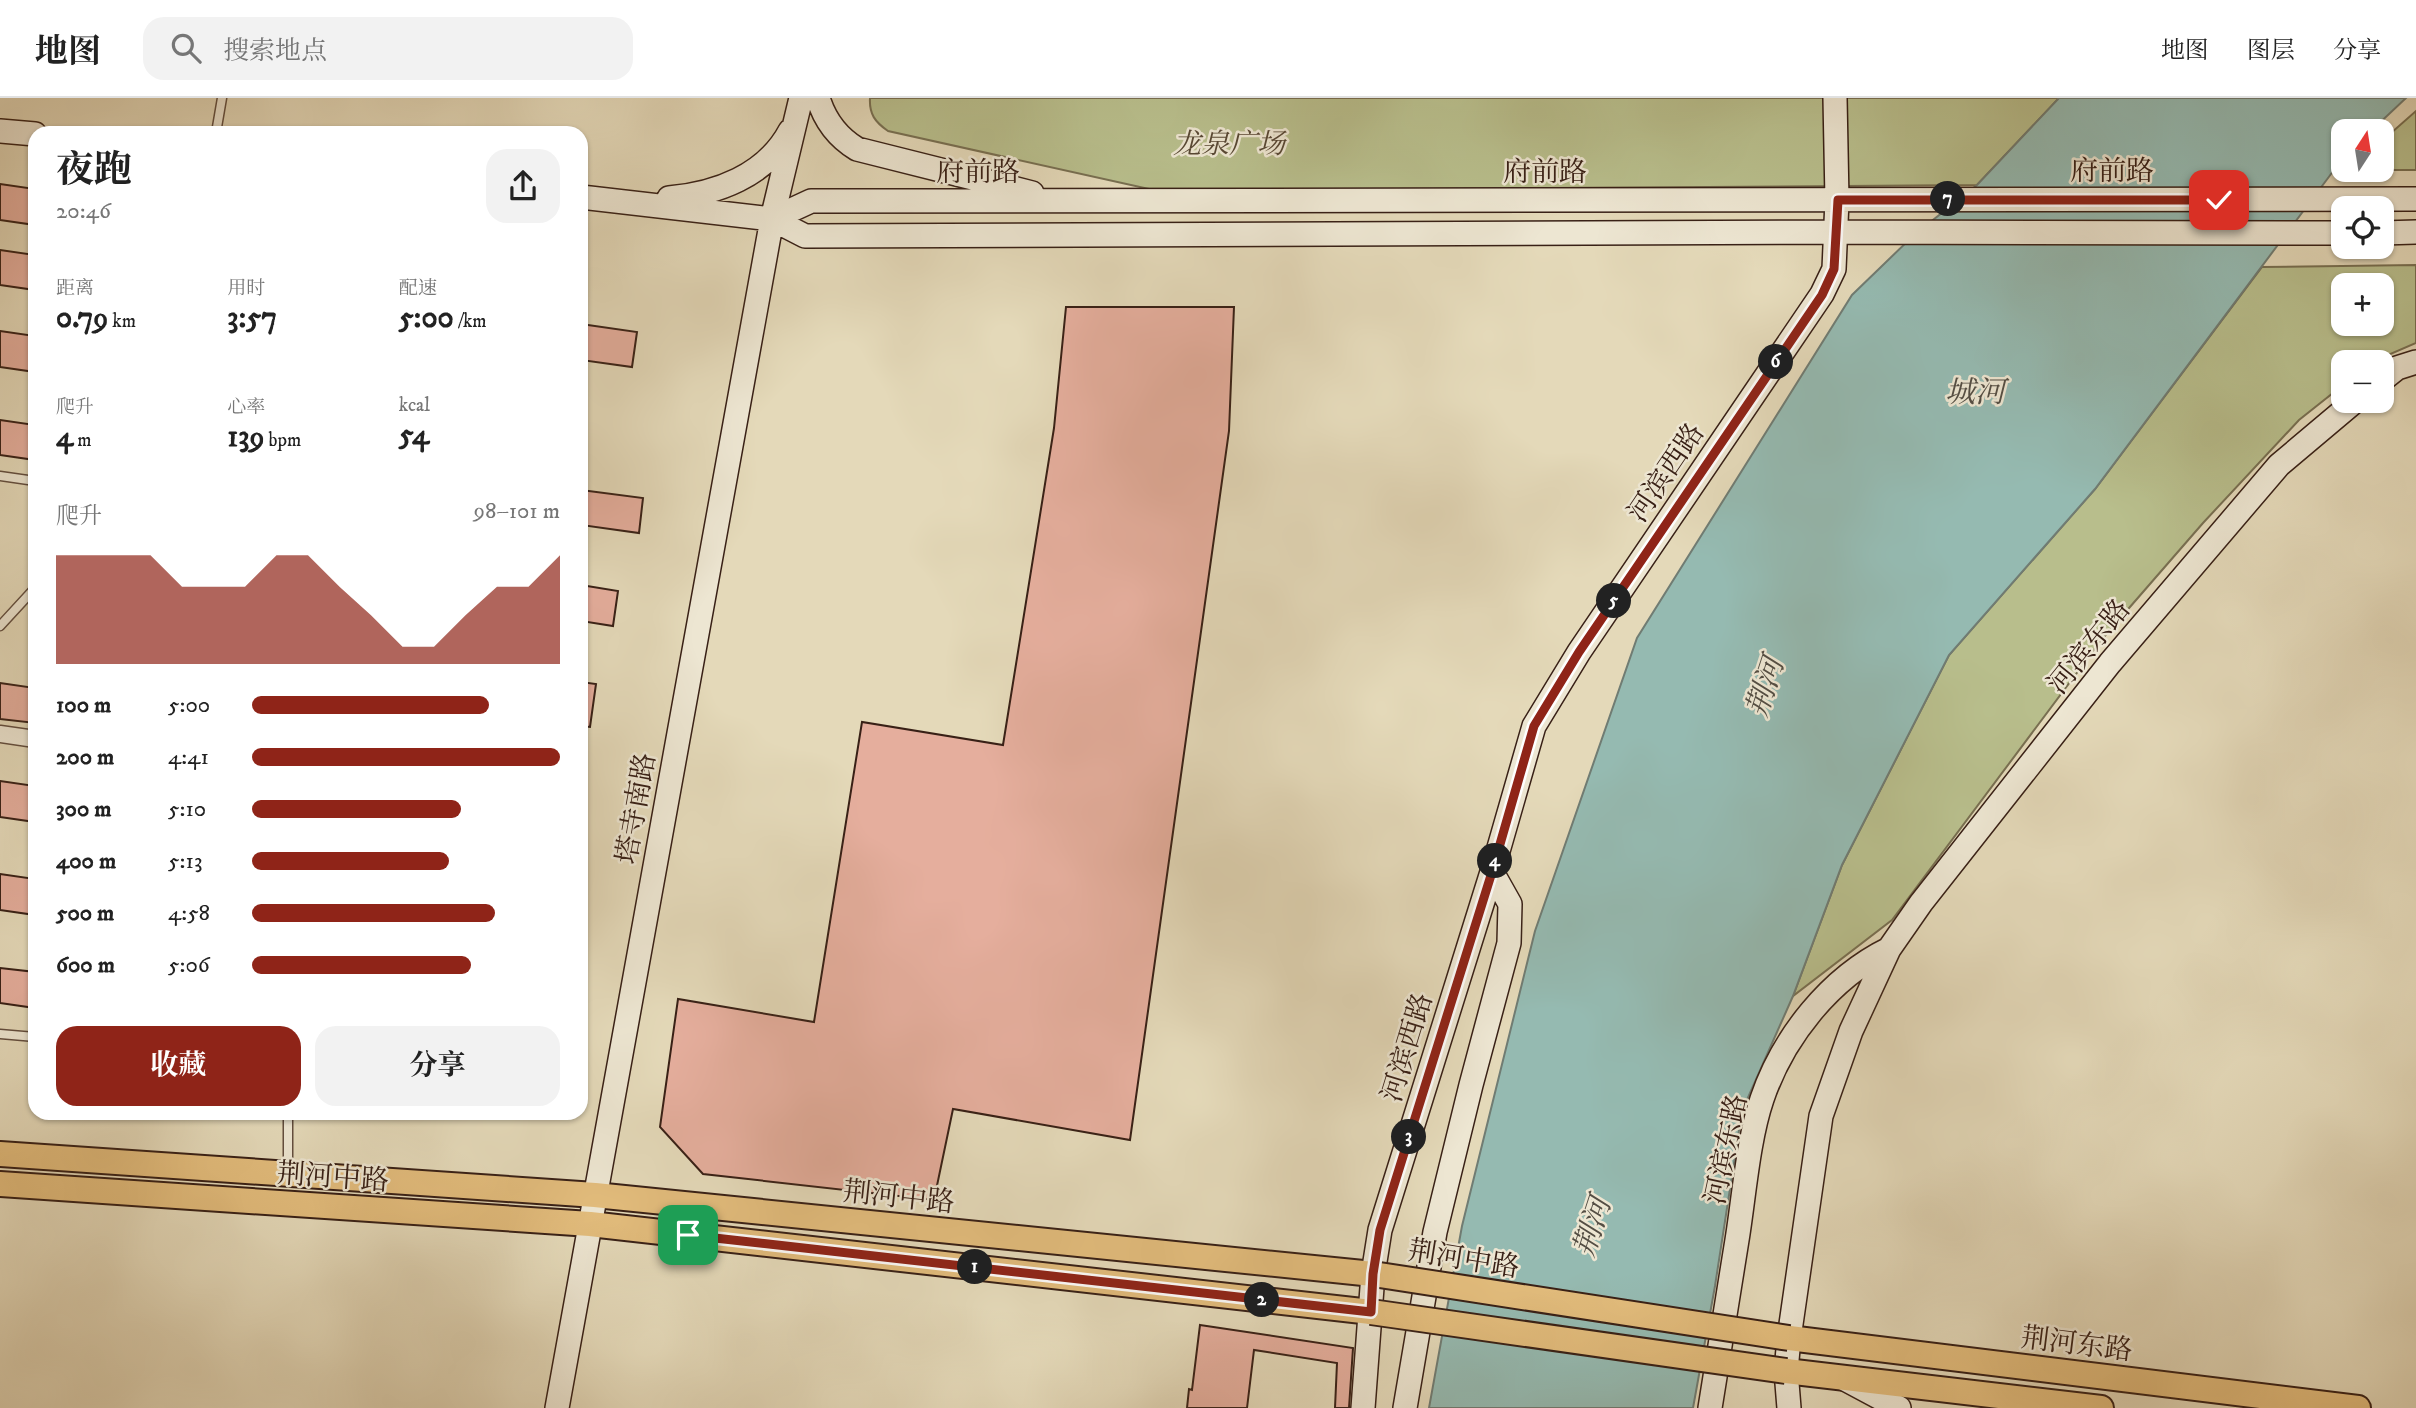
<!DOCTYPE html>
<html lang="zh">
<meta charset="utf-8">
<style>
:root{--surface:#fff;--page:#f2f2f2;--text:#222;--muted:#767676;--line:#e0e0e0;--accent:#8f2418}
body{margin:0;font-family:"IM FELL DW Pica","Noto Serif SC",serif;background:var(--page);color:var(--text);height:100vh;display:flex;flex-direction:column;font-size:26px;white-space:nowrap}
*{box-sizing:border-box;margin:0}
p{font-size:23px;color:var(--muted)}
.icon{flex:none;width:38px;height:38px;fill:none;stroke:currentColor;stroke-width:2;stroke-linecap:round;stroke-linejoin:round}
.map{position:relative;flex:1;overflow:hidden}
.side{position:absolute;left:28px;top:28px;width:560px;height:994px;display:flex;flex-direction:column;background:var(--surface);border-radius:21px;box-shadow:0 2px 5px #0004}
.side>*{flex:none}
.needle{width:46px;rotate:12deg}
.controls{position:absolute;left:2331px;top:21px;display:grid;gap:14px}
.controls a{display:grid;place-items:center;width:63px;height:63px;border-radius:14px;background:var(--surface);box-shadow:0 2px 5px #0004;font-size:35px}
.pin{position:absolute;display:grid;place-items:center;width:60px;height:60px;color:#fff;margin:-30px;border-radius:14px;box-shadow:0 4px 10px #0006}
.km{position:absolute;width:35px;height:35px;margin:-18px;border-radius:50%;background:#222;color:#fff;font-size:19px;line-height:35px;text-align:center}
.round{display:grid;place-items:center;flex:none;width:74px;height:74px;border-radius:21px;background:var(--page)}
.summary{display:flex;align-items:center;justify-content:space-between;height:119px;padding:0 28px}
h1{font-size:38px;font-weight:700;line-height:52px}
.figures{display:grid;grid-template-columns:repeat(3,1fr);gap:10px;height:119px;padding:7px 28px}
.figures div{display:grid;align-content:center}
.figures b{font-size:30px;font-weight:700}
.figures small{font-size:19px;font-weight:400}
.figures p{font-size:19px}
.chart{height:196px;padding:14px 28px}
.chart p{display:flex;justify-content:space-between}
.chart svg{width:100%;height:126px;margin-top:7px;fill:var(--accent);opacity:.7}
.action{display:flex;gap:14px;margin-top:auto;padding:14px 28px}
.action a{flex:1;height:80px;border-radius:21px;background:var(--accent);color:#fff;font-size:28px;font-weight:700;line-height:80px;text-align:center}
.action a+a{background:var(--page);color:var(--text)}
ul{padding:0 28px;list-style:none;font-size:23px}
li{display:grid;grid-template-columns:112px 84px 1fr;align-items:center;height:52px}
li i{height:18px;border-radius:9px;background:var(--accent)}
header{display:flex;align-items:center;gap:42px;box-sizing:border-box;height:98px;padding:0 35px;background:var(--surface);border-bottom:2px solid var(--line)}
header strong{font-size:33px}
nav{display:flex;gap:38px;margin-inline-start:auto;font-size:24px}
.search{width:490px;height:63px;background:var(--page);display:flex;align-items:center;gap:18px;box-sizing:border-box;padding:0 24px;border-radius:21px;color:var(--muted);font-size:26px}
.map>svg:first-child{display:block}
.green{fill:#b8be8c;stroke:#786f51;stroke-width:2;fill-rule:evenodd}
.water{fill:#95bab1;stroke:#707c73;stroke-width:2}
.building{fill:#e5ae9d;stroke:#382016;stroke-width:2}
.lines{fill:none;stroke-linecap:round;stroke-linejoin:round}
.lane-casing{stroke:#634e3f;stroke-width:11}
.street-casing{stroke:#634e3f;stroke-width:19}
.secondary-casing{stroke:#382016;stroke-width:26}
.primary-casing{stroke:#382016;stroke-width:28}
.lane{stroke:#ede6d2;stroke-width:8}
.street{stroke:#ede6d2;stroke-width:16}
.secondary{stroke:#ede6d2;stroke-width:23}
.primary{stroke:#e2bc7c;stroke-width:24}
.primary-bridge-casing{stroke:#382016;stroke-width:28;stroke-linecap:butt}
.primary-bridge{stroke:#e2bc7c;stroke-width:24}
.route-casing{stroke:#fff;stroke-width:14}
.route{stroke:#8f2418;stroke-width:9}
.labels{text-anchor:middle;stroke-width:5;stroke-linejoin:round;paint-order:stroke}
.park-label{font-size:28px;font-style:italic;fill:#584834;stroke:#ede6d2}
.street-label{font-size:28px;fill:#382016;stroke:#ede6d2}
.water-label{font-size:30px;font-style:italic;fill:#544e44;stroke:#ede6d2}
</style>
<header>
<strong>地图</strong>
<div class="search"><svg class="icon" aria-label="search" viewBox="0 0 24 24"><circle cx="10" cy="10" r="6"/><path d="M15 15l6 6"/></svg>搜索地点</div>
<nav><a>地图</a><a>图层</a><a>分享</a></nav>
</header>
<div class="map">
<svg width="2416" height="1310" viewBox="0 0 2416 1310">
<rect width="100%" height="100%" fill="#e4d9b9"/>
<filter id="stains"><feTurbulence type="fractalNoise" baseFrequency=".00286" numOctaves="4"/><feColorMatrix values="0 0 0 0 .2 0 0 0 0 .09 0 0 0 0 .02 0 0 0 .5 -.17"/></filter>
<radialGradient id="worn" r=".72"><stop offset=".6" stop-color="#630" stop-opacity="0"/><stop offset="1" stop-color="#630" stop-opacity=".3"/></radialGradient>
<path class="green" d="M 870,0 L 2059,0 L 1977,87 L 1158,93 L 888,33 C 875,24 869,16 870,0 Z
M 2416,13 L 2416,72 L 2366,72 L 2382,72 L 2382,43 Z
M 2416,167 L 2416,245 L 2372,264 L 2343,264 L 2343,287 L 2299,322 L 2203,425 L 2103,540 L 1892,822 L 1793,898 L 1842,767 L 1949,557 L 2095,391 L 2262,169 ZM 2343,187 L 2382,187 L 2382,226 L 2343,226 Z"/>
<path class="water" d="M 2059,0 L 2406,0 L 2371,33 L 2343,33 L 2343,60 L 2095,391 L 1949,557 L 1842,767 L 1793,898 L 1742,1013 L 1715,1188 L 1693,1310 L 1429,1310 L 1462,1128 L 1535,833 L 1637,540 L 1852,197 L 1914,137 L 1977,87 Z"/>
<path class="building" d="M 0,86 L 35,91 L 35,127 L 0,122 Z
M 0,152 L 35,157 L 35,192 L 0,187 Z
M 1066,209 L 1234,209 L 1229,333 L 1130,1042 L 953,1011 L 934,1102 L 703,1076 L 660,1029 L 678,901 L 814,924 L 862,624 L 1003,647 L 1054,330 Z
M 581,226 L 637,234 L 632,269 L 581,262 Z
M 0,233 L 35,238 L 35,274 L 0,269 Z
M 0,322 L 35,327 L 35,362 L 0,357 Z
M 581,392 L 643,400 L 639,435 L 581,427 Z
M 581,487 L 618,493 L 613,528 L 581,523 Z
M 581,584 L 596,586 L 590,629 L 581,628 Z
M 0,585 L 35,590 L 35,625 L 0,621 Z
M 0,683 L 35,688 L 35,724 L 0,719 Z
M 0,776 L 35,781 L 35,817 L 0,812 Z
M 0,870 L 35,874 L 35,910 L 0,905 Z
M 1200,1227 L 1353,1250 L 1349,1310 L 1335,1310 L 1337,1265 L 1254,1252 L 1247,1310 L 1187,1310 L 1189,1291 L 1192,1292 Z"/>
<g class="lines">
<g class="lane-casing">
<path id="lane" d="M 216,35 L 222,0
M 0,378 L 35,383
M 0,528 L 35,490
M 0,936 L 35,939
M 288,1072 L 288,1015"/>
</g>
<g class="street-casing">
<path id="street" d="M 0,636 L 35,641"/>
</g>
<g class="secondary-casing">
<path id="secondary" d="M 818,0 C 825,23 837,39 857,51 L 1032,95
M 0,33 L 35,36
M 581,99 L 772,121 L 805,138 L 1837,134 L 2343,135
M 669,100 C 716,96 766,78 790,33
M 772,121 L 811,103 L 2416,101
M 2382,135 L 2416,134
M 2382,282 L 2397,270 L 2416,264
M 1845,1281 L 1899,1310
M 557,1310 L 772,121 L 801,0
M 1363,1310 L 1373,1176 L 1380,1132 L 1492,774 L 1534,628 L 1579,554 L 1822,196 L 1834,171 L 1837,102 L 1835,0
M 1405,1310 L 1435,1134 L 1471,987 L 1509,845 L 1510,806 L 1492,774
M 1710,1310 C 1719,1254 1728,1198 1737,1142 C 1744,1099 1748,1042 1762,1001 C 1783,939 1830,880 1889,851
M 1789,1310 L 1786,1273 L 1789,1240 L 1821,1018 L 1851,933 L 1889,851 L 1921,805 L 2110,565 L 2279,367 L 2355,303"/>
</g>
<g class="primary-casing">
<path id="primary" d="M 0,1056 L 595,1097 L 1373,1176
M 0,1086 L 590,1126 L 1371,1214
M 1789,1240 L 2358,1310
M 1786,1273 L 2101,1310"/>
</g>
<use href="#lane" class="lane"/>
<use href="#street" class="street"/>
<use href="#secondary" class="secondary"/>
<use href="#primary" class="primary"/>
<g class="primary-bridge-casing">
<path id="primary-bridge" d="M 1373,1176 L 1789,1240
M 1371,1214 L 1786,1273"/>
</g>
<use href="#primary-bridge" class="primary-bridge"/>
</g>
<g class="lines">
<g class="route-casing">
<path id="route" d="M 688,1137 L 1371,1214 L 1373,1176 L 1380,1132 L 1492,774 L 1534,628 L 1579,554 L 1822,197 L 1834,171 L 1838,102 L 2219,102"/>
</g>
<use href="#route" class="route"/>
</g>
<g class="labels">
<g class="park-label">
<text x="1229" y="55">龙泉广场</text>
</g>
<g class="street-label">
<text x="2112" y="82">府前路</text>
<text x="978" y="83">府前路</text>
<text x="1545" y="83">府前路</text>
<text transform="translate(1665 374) rotate(-56)" y="10">河滨西路</text>
<text transform="translate(2088 548) rotate(-51)" y="10">河滨东路</text>
<text transform="translate(635 710) rotate(-80)" y="10">塔寺南路</text>
<text transform="translate(1406 949) rotate(-73)" y="10">河滨西路</text>
<text transform="translate(1725 1051) rotate(-78)" y="10">河滨东路</text>
<text transform="translate(333 1078) rotate(4)" y="10">荆河中路</text>
<text transform="translate(899 1098) rotate(6)" y="10">荆河中路</text>
<text transform="translate(1464 1160) rotate(9)" y="10">荆河中路</text>
<text transform="translate(2077 1245) rotate(7)" y="10">荆河东路</text>
</g>
<g class="water-label">
<text x="1975" y="304">城河</text>
<text transform="translate(1765 589) rotate(-72)" y="10">荆河</text>
<text transform="translate(1592 1129) rotate(-72)" y="10">荆河</text>
</g>
</g>
<rect width="100%" height="100%" filter="url(#stains)"/>
<rect width="100%" height="100%" fill="url(#worn)"/>
</svg>
<div class="controls">
<a><svg class="needle" viewBox="-14 -14 28 28"><path d="M0-13l5 13h-10z" fill="#e53935"/><path d="M0 13l5-13h-10z" fill="#767676"/></svg></a>
<a><svg class="icon" aria-label="locate" viewBox="0 0 24 24"><circle cx="12" cy="12" r="6"/><path d="M12 2v4M12 18v4M2 12h4M18 12h4"/></svg></a>
<a>+</a>
<a>−</a>
</div>
<div class="pin" style="left:688px;top:1137px;background:#1e9e55"><svg class="icon" aria-label="arrive" viewBox="0 0 24 24"><path d="M6 21V4h12l-3 4 3 4H6"/></svg></div>
<div class="pin" style="left:2219px;top:102px;background:#d93025"><svg class="icon" aria-label="check" viewBox="0 0 24 24"><path d="M5 12l5 5 9-10"/></svg></div>
<b class="km" style="left:975px;top:1169px">1</b>
<b class="km" style="left:1262px;top:1202px">2</b>
<b class="km" style="left:1409px;top:1039px">3</b>
<b class="km" style="left:1495px;top:763px">4</b>
<b class="km" style="left:1614px;top:503px">5</b>
<b class="km" style="left:1776px;top:264px">6</b>
<b class="km" style="left:1948px;top:101px">7</b>
<section class="side">
<div class="summary"><div><h1>夜跑</h1><p>20:46</p></div><a class="round"><svg class="icon" aria-label="share" viewBox="0 0 24 24"><path d="M12 15V3M7 8l5-5 5 5M5 13v7h14v-7"/></svg></a></div>
<div class="figures">
<div><p>距离</p><b>0.79<small> km</small></b></div>
<div><p>用时</p><b>3:57</b></div>
<div><p>配速</p><b>5:00<small> /km</small></b></div>
</div>
<div class="figures">
<div><p>爬升</p><b>4<small> m</small></b></div>
<div><p>心率</p><b>139<small> bpm</small></b></div>
<div><p>kcal</p><b>54</b></div>
</div>
<div class="chart"><p><span>爬升</span>98–101 m</p>
<svg viewBox="0 0 160 44" preserveAspectRatio="none"><path d="M0 44V6L10 6L20 6L30 6L40 17L50 17L60 17L70 6L80 6L90 17L100 27L110 38L120 38L130 27L140 17L150 17L160 6V44z"/></svg>
</div>
<ul>
<li><b>100 m</b>5:00<i style="width:77%"></i></li>
<li><b>200 m</b>4:41<i style="width:100%"></i></li>
<li><b>300 m</b>5:10<i style="width:68%"></i></li>
<li><b>400 m</b>5:13<i style="width:64%"></i></li>
<li><b>500 m</b>4:58<i style="width:79%"></i></li>
<li><b>600 m</b>5:06<i style="width:71%"></i></li>
</ul>
<div class="action"><a>收藏</a><a>分享</a></div>
</section>
</div>
